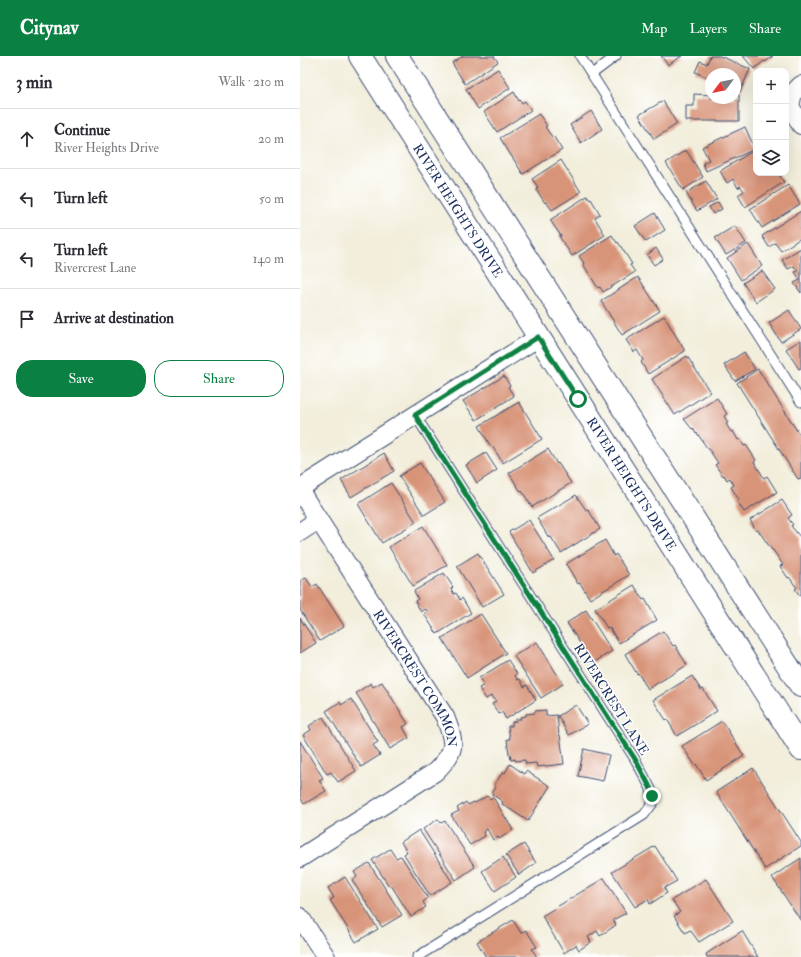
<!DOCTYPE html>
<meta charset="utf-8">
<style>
body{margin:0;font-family:"IM FELL Double Pica",serif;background:#f2f2f3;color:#2b2b33}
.controls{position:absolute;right:12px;top:12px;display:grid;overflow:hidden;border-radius:8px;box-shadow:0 4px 16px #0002}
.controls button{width:36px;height:36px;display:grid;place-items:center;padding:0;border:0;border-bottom:1px solid #e1e1e2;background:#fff;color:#2b2b33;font:20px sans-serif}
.compass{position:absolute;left:405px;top:12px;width:36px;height:36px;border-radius:50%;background:#fff;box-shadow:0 4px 16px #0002;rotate:238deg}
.stop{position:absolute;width:12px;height:12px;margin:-9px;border:3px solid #0b8043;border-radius:50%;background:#fff}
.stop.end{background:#0b8043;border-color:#fff;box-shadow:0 1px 4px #0008}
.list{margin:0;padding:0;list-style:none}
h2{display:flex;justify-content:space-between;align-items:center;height:52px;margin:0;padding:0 16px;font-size:17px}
h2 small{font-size:13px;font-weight:400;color:#7c7c81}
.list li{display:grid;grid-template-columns:26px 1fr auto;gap:12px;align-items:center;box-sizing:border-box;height:60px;padding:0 16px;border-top:1px solid #e1e1e2}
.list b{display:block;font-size:15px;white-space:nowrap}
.list p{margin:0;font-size:13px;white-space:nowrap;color:#7c7c81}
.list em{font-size:13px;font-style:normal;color:#7c7c81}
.actions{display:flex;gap:8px;padding:12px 16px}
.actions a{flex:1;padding:9px 0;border:1px solid #0b8043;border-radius:16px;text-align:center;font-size:14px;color:#0b8043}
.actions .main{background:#0b8043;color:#fff}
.icon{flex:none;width:22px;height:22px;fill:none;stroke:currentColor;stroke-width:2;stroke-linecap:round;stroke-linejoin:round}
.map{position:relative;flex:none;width:501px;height:901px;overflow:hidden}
header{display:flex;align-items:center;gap:24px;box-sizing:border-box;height:56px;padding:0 20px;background:#0b8043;color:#fff}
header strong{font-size:19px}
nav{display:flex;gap:22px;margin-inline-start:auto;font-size:14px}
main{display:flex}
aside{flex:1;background:#fff}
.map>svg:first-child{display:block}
.building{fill:#d89479}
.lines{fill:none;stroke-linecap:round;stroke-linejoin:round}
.lane-casing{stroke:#3b4c71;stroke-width:11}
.street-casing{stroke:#3b4c71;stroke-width:20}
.secondary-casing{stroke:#3b4c71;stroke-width:24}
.lane{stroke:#fff;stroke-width:9}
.street{stroke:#fff;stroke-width:18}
.secondary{stroke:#fff;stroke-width:22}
.route{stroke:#0b8043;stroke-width:5}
.labels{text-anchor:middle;stroke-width:3;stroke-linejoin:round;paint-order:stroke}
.street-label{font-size:13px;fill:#1b2f5e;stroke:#fff}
</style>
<header>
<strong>Citynav</strong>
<nav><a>Map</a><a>Layers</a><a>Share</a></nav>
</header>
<main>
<aside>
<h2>3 min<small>Walk · 210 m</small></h2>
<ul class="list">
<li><svg class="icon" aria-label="ahead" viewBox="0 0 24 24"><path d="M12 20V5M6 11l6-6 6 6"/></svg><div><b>Continue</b><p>River Heights Drive</p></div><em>20 m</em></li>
<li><svg class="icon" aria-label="left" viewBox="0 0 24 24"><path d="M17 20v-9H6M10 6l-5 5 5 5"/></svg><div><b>Turn left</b></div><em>50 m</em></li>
<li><svg class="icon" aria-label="left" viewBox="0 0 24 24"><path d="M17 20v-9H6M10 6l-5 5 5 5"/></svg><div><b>Turn left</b><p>Rivercrest Lane</p></div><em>140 m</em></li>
<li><svg class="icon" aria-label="arrive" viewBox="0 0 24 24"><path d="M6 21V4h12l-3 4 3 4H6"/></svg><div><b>Arrive at destination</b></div></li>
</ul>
<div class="actions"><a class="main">Save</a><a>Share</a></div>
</aside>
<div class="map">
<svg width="501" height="901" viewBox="0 0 501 901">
<rect width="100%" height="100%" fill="#fff"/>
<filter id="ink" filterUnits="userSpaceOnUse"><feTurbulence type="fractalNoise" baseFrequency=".025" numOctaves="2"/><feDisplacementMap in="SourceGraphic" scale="8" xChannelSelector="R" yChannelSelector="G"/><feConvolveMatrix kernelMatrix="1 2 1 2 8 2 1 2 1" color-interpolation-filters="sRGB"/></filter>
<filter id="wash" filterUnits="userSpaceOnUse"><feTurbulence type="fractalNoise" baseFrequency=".012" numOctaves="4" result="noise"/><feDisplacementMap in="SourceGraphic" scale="16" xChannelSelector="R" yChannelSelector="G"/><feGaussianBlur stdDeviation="0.9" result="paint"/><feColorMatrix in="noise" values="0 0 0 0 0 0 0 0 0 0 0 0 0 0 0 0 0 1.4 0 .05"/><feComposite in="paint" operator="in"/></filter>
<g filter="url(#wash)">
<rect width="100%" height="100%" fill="#f2eedb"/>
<g id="blocks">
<!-- building -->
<g class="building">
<polygon points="163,0 194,0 198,6 165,28 152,7"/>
<polygon points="361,0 382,0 368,9"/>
<polygon points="410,0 420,0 450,13 440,36 435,33 435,18 411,18 411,23 395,16 400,5 407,8"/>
<polygon points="443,0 473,0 465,6 464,5 454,13"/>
<polygon points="198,13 210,32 178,53 166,33"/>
<polygon points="214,36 219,45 220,44 222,47 225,45 231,54 197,76 184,56"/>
<polygon points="394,38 411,39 411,42 435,42 435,39 439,39 439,65 386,65 386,50 394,50"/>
<polygon points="363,45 377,68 354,83 339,59"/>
<polygon points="291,55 302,73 281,87 270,69"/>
<polygon points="239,58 247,70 245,71 253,82 254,81 262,94 223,118 200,82"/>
<polygon points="445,71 455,93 406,115 403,107 409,104 402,91"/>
<polygon points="456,93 456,117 478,117 484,126 445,151 438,139 444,135 440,130 438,132 433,123 427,127 420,115"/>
<polygon points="386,94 403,121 383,134 366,107"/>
<polygon points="261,104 281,136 252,154 246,146 245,147 236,133 238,131 232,123"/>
<polygon points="406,125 417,143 397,155 386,137"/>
<polygon points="488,129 500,148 462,172 450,153"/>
<polygon points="287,140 290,144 291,143 300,158 295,162 305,179 272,200 259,180 261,180 250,164"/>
<polygon points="418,146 422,153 413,158 409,151"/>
<polygon points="501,155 501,182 481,195 475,187 469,191 462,180"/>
<polygon points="355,157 365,174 346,186 335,170"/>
<polygon points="435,170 446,187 426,199 415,182"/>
<polygon points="312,179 317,187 318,186 332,208 330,209 335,216 303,236 300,231 298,232 283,208 284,207 279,200"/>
<polygon points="448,188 462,210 441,224 427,202"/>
<polygon points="356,192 363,203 354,209 347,199"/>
<polygon points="501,192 501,237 494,227 500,224 495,216 498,215 494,210 488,213 482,204"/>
<polygon points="462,215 475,233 456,246 443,227"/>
<polygon points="338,221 360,255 322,279 301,245"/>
<polygon points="489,254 501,273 481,286 469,267"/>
<polygon points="364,260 385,295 348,318 341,306 343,304 337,294 334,296 326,284"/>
<polygon points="501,284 501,312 499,313 486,293"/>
<polygon points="444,296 455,313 435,325 424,309"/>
<polygon points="387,300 410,336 375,359 352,323"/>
<polygon points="458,313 501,381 501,422 498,423 437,327"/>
<polygon points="204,320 210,330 208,331 214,340 176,364 163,345"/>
<polygon points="417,342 427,358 424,360 428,367 426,368 431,376 433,375 438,384 440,383 444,390 446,389 456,404 454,406 464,422 467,420 477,436 444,456 437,445 439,444 431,431 434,429 430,422 427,424 424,419 423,420 415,409 418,407 408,392 407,392 397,377 396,378 393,372 392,373 384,363"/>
<polygon points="219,346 242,383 203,407 192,390 191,391 179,370"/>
<polygon points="248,393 257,408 258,407 271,427 232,451 222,435 221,436 209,417"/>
<polygon points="84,397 94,415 51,441 41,424"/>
<polygon points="186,397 197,414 177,427 166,409"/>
<polygon points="120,407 145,446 124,459 99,420"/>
<polygon points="91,427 116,466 82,487 58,448"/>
<polygon points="276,439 286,454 288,453 300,473 261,497 251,481 249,482 237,462"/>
<polygon points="482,444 492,459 488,462 493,469 491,470 501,482 501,541 495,533 497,532 489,521 488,522 480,510 483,509 473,494 472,494 458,474 456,475 450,464"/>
<polygon points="229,464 254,504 233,517 209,476"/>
<polygon points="123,470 147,509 113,530 89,491"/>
<polygon points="305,484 314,500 316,498 329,519 290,543 280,527 278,528 266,508"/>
<polygon points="178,497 204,538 182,551 157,510"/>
<polygon points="144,517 153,531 151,533 154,538 156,537 160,544 162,542 171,557 137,578 124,558 128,555 126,553 121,556 115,545 118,543 114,535"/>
<polygon points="6,522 12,531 17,528 44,570 20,585 0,554 0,525"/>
<polygon points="334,529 343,544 345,543 357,564 319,587 309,571 307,572 295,553"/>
<polygon points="286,554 312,595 293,607 267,567"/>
<polygon points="181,558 206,597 167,622 142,582"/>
<polygon points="0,562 16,587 0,597"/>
<polygon points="363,575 373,590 375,589 387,609 348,633 338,617 337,618 325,598"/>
<polygon points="237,586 263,628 241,642 214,600"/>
<polygon points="208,604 217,618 215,620 218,624 220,623 224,631 227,629 236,644 206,663 202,656 199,658 192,648 196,645 195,643 194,644 191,640 186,643 179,632 184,629 179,622"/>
<polygon points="392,620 401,634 403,633 417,655 377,680 367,663 366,664 353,644"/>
<polygon points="82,626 108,668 103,671 109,682 90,693 56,637 71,627 73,631"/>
<polygon points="51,643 78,686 73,689 80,699 61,711 26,655 40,646 41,649"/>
<polygon points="276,649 288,668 269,679 258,660"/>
<polygon points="246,654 246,660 257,659 259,679 260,679 264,708 237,711 236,707 226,708 225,704 215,705 215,703 211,704 210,698 209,698 207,683 210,683 208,670 212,670 212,666 216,665 216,663 221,663 220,661 226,660 226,658 235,657 235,655"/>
<polygon points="23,661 56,715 38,726 31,716 27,718 3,679 11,674 9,670"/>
<polygon points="422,665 444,700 406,724 396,708 395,709 382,690"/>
<polygon points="0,685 23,722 19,724 26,735 4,748 0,741"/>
<polygon points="284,693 309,699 303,725 278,720"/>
<polygon points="210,708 224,718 226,715 250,730 228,765 202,748 203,746 192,738 196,731 194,729 203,716 205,717"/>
<polygon points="453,712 501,786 501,790 465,813 416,736"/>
<polygon points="187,740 190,743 193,741 213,774 199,783 198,781 193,784 187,773 183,776 185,780 170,789 151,759 159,755 157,752 166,746 168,749 174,746 175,747"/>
<polygon points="138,763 141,767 145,765 175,811 156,824 123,773"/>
<polygon points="119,774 152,826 130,840 104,798 107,796 101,786"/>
<polygon points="224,788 236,807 219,819 206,799"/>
<polygon points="355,790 377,825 364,832 367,837 350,848 348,843 335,851 312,816"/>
<polygon points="90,793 96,802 101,800 128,842 123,846 126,851 111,861 91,829 89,830 72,804"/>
<polygon points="203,801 216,821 195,835 182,815"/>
<polygon points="501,802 501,865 472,821"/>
<polygon points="69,807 102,859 82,871 52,824 57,821 54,816"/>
<polygon points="45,821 78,873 56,886 30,844 34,842 28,832"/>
<polygon points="304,822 326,857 313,864 316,869 300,880 297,875 288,881 291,886 279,894 276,889 264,897 242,860"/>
<polygon points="406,823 433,865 399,886 390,874 385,877 374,860 380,856 372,844"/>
<polygon points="213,864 221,877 226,874 237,891 232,893 237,901 186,901 177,886"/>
<polygon points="442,875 458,901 407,901 406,898"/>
</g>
</g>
</g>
<g filter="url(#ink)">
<use href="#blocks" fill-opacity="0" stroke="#3b4c71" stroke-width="1"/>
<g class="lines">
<defs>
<g id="lane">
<polyline points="280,0 501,346"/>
<polyline points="292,18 316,0"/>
<polyline points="115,359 335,703 351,733 353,747 344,759 117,901"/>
</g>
<g id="street">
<polyline points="501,29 493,37 490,50 501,69"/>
<polyline points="0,432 239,281"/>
<path id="s1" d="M 0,435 L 145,661 C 156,689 156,695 135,716 L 0,802"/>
<polyline points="0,476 18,464"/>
<polyline points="0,861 26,901"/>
</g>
<g id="secondary">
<path id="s2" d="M 60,0 L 501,693"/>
<polyline points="97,0 501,630"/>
</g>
</defs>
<!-- lane casing -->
<use href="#lane" class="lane-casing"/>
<!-- street casing -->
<use href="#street" class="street-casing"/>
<!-- secondary casing -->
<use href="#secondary" class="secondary-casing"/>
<!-- lane -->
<use href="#lane" class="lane"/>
<!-- street -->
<use href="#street" class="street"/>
<!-- secondary -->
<use href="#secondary" class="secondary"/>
</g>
</g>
<g class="lines" filter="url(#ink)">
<!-- route -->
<polyline class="route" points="278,343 238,281 115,359 335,703 351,733 352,740"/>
</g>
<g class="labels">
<!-- street labels -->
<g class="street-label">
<text dy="5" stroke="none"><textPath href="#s2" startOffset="183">RIVER HEIGHTS DRIVE</textPath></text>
<text dy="5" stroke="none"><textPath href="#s2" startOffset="507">RIVER HEIGHTS DRIVE</textPath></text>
<text dy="5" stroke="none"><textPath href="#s1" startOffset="221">RIVERCREST COMMON</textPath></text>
<text transform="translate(312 643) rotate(58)" y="5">RIVERCREST LANE</text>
</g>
</g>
</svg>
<div class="controls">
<button>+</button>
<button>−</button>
<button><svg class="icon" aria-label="layers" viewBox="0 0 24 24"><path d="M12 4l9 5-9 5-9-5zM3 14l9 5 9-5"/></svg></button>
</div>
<svg class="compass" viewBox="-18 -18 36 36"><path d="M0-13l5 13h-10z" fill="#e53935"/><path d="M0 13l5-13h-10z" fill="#7c7c81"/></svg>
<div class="stop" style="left:278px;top:343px"></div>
<div class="stop end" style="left:352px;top:740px"></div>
</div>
</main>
